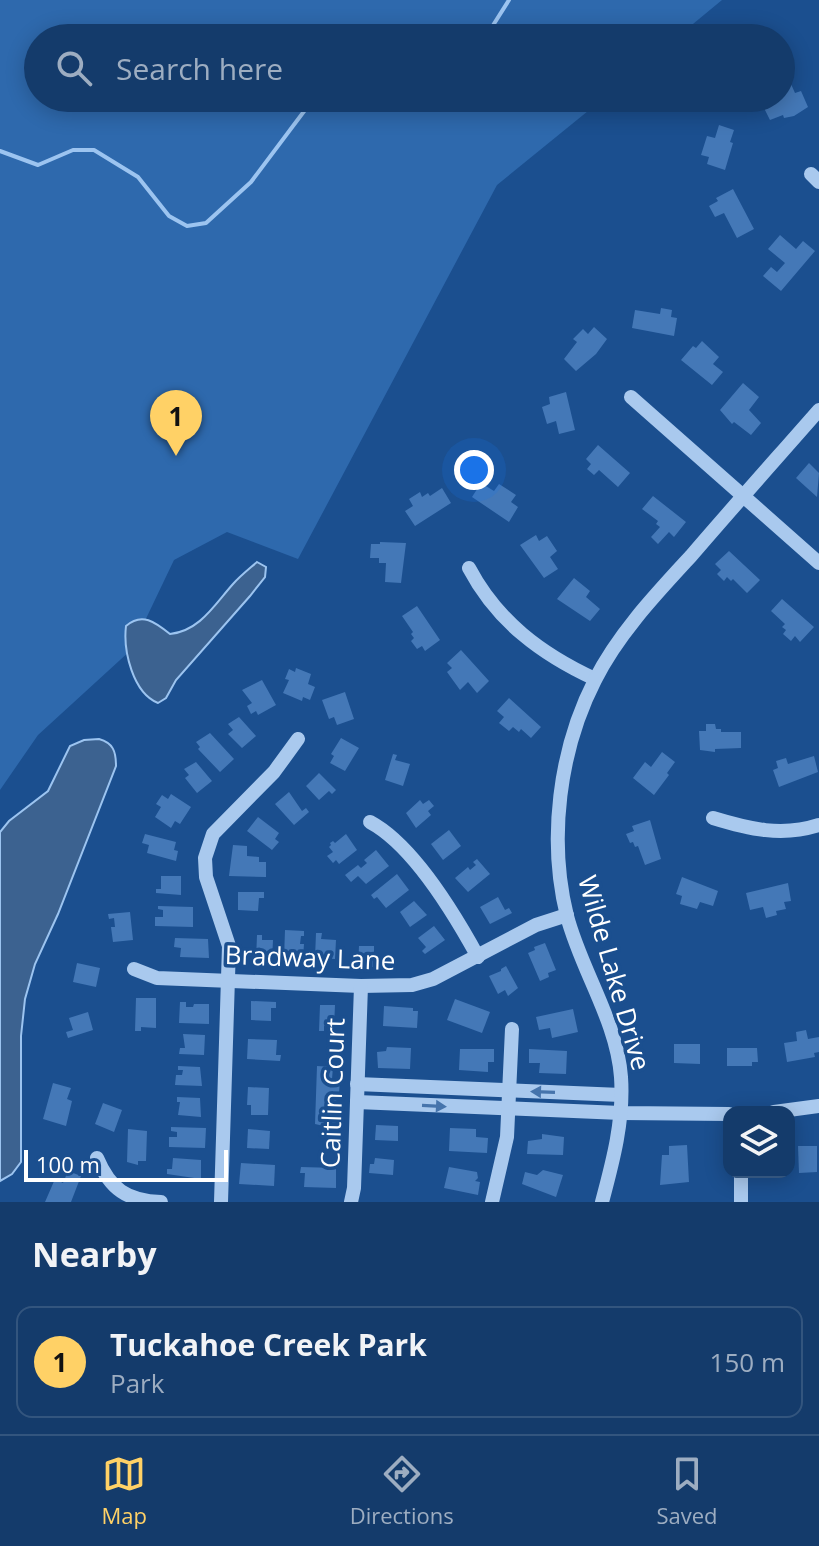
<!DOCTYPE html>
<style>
body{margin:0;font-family:"Open Sans",sans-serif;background:#1d4271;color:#f1f3f6}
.controls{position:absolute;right:24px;bottom:24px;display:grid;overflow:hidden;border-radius:16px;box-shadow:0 4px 20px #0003}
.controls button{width:72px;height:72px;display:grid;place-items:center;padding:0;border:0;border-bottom:2px solid #33557e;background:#143b6b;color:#f1f3f6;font:40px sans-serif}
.scale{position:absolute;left:24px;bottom:20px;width:204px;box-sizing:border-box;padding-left:8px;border:4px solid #fff;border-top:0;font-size:22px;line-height:28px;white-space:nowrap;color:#fff;-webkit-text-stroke:6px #1b4f8f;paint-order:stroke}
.you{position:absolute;left:474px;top:470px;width:28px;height:28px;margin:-20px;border:6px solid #fff;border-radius:50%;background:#1a73e8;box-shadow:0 0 0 12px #1a73e833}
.badge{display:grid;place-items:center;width:52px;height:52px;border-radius:50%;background:#ffd166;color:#111;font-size:26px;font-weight:700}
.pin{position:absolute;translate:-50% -66px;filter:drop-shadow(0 2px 4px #0008)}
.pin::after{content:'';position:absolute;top:42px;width:28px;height:24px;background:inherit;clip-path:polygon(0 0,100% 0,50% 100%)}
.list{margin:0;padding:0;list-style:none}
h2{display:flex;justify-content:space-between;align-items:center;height:104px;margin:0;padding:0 32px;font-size:34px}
h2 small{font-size:26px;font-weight:400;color:#9dadc1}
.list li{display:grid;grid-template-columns:52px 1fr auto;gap:24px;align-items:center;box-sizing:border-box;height:112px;margin:0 16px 16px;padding:0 16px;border:2px solid #33557e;border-radius:16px}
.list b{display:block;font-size:30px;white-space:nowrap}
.list p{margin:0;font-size:26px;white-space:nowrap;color:#9dadc1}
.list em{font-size:26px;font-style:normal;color:#9dadc1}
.icon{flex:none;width:44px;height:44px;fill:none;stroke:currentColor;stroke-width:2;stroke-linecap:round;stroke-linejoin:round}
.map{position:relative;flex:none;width:819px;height:1202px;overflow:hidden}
.search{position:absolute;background:#143b6b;box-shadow:0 4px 20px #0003;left:24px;right:24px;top:24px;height:88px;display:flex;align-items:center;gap:20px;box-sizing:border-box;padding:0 28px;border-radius:44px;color:#9dadc1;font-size:30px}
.sheet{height:232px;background:#143b6b}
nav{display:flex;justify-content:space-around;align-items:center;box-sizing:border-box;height:112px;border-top:2px solid #33557e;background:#143b6b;font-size:22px;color:#9dadc1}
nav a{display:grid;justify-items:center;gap:4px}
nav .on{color:#ffd166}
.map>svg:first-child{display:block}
.green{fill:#2e69ad}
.water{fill:#3c6290;stroke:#9cc4f0;stroke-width:2}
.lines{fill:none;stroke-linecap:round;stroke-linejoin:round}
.stream{stroke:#9cc4f0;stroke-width:4}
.building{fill:#4478b7}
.minor{stroke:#a9c9ee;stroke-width:14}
.oneway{fill:#4674ac}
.labels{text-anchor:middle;stroke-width:7;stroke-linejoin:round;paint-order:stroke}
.street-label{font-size:26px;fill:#fff;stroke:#1b4f8f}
</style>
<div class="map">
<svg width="819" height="1202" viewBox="0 0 819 1202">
<rect width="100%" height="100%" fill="#1b4f8f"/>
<!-- green -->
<polygon class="green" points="0,0 722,0 676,38 38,38 38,98 604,98 497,185 298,559 227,532 174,560 131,650 38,735 0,790"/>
<!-- water -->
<g class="water">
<path d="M 257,562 L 266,567 L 265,577 L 250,596 L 176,680 L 166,698 L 158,703 C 133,693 123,651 126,626 C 142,612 155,622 170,634 C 200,631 215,604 233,584 C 240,576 249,569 257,562 Z"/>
<path d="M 99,739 C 113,743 116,751 116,766 L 58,914 L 35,964 L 25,999 L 21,1036 L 21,1162 L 12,1174 L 0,1181 L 0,832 L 9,821 L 48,791 L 70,746 L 84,740 Z"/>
</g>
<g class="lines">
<!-- stream -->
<g class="stream">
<polyline points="485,38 509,0"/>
<polyline points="0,151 38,165 73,150 94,150 138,177 169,216 187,226 206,223 251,182 314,98"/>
</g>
</g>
<!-- building -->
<g class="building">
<polygon points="791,84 795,93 801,91 808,107 794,116 784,118 783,115 770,120 763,106 776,98 781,98 781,88"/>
<polygon points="719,125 734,130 730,142 733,143 725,170 707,164 709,157 701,155 707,136 715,138"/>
<polygon points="733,189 754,229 737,238 724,213 715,217 709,206 718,201 716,198"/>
<polygon points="780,235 796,249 803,241 815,251 781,291 763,276 771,267 777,272 785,263 768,249"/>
<polygon points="661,308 672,310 671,317 677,318 674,336 632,328 635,310 660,314"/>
<polygon points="594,327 607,339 596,354 576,371 564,359 577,342 573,339 583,329 588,334"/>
<polygon points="702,341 719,357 713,364 723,372 712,385 681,360 693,346 696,348"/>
<polygon points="743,383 759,397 749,410 761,423 751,435 734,422 732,424 720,410"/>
<polygon points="566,392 575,430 559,434 556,421 547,424 542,407 550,404 549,397"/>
<polygon points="598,445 630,473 618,487 599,470 594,475 587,469 591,464 586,459"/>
<polygon points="809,463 819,473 817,497 796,478"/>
<polygon points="481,483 494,491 499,484 516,495 511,502 518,507 509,522 472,497"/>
<polygon points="442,488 451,503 415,526 405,511 413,506 409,499 420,492 422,497 428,493 430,496"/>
<polygon points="653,496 686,522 674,537 669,532 658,544 651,537 660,527 656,524 658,521 642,509"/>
<polygon points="536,535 539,541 547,536 557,551 550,557 558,569 544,578 520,545"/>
<polygon points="380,542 406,543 401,583 385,582 386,563 379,563 379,558 370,558 371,544 380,544"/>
<polygon points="729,551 760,580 747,593 733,579 731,581 727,577 724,581 717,574 721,570 715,564"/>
<polygon points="574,578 590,591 586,597 600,609 590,621 557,599"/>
<polygon points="782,599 814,627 800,642 795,636 791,641 783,634 786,630 782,627 785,624 771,611"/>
<polygon points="417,606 440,640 425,651 422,646 417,649 411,641 414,638 411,634 413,632 402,616"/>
<polygon points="461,650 489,681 477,693 468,682 460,690 447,672 452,668 447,663"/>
<polygon points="296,668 311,674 308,684 315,687 310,700 303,697 302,701 283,693 289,680 285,679 289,669 295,672"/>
<polygon points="262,680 276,705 258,715 256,711 251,714 247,706 252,703 242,690"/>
<polygon points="345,692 354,719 337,725 334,717 329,719 322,700"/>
<polygon points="509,698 541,727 531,738 521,729 519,732 513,727 509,731 499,723 504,717 497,711"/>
<polygon points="239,717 256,736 242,748 228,734 233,730 228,724"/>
<polygon points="706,724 715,724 716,729 721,729 721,732 741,732 741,748 715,749 715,752 700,750 699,731 706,731"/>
<polygon points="210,733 234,759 220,772 198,749 200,747 196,742"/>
<polygon points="341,738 359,748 345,771 330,763 334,756 331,754"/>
<polygon points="662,752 675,762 667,773 669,775 654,795 633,778 645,762 651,767"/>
<polygon points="393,754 397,755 395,760 410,764 403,786 385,780"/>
<polygon points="814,756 818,772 779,787 773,770 778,768 776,761 786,758 788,764"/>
<polygon points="196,762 212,781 197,793 185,778 189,775 184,769"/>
<polygon points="319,773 336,790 332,794 329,791 319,800 306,786"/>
<polygon points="289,792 302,811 306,808 309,812 294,825 275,804"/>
<polygon points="171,794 191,807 180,824 175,821 171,828 155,817 161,807 156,804 162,795 168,799"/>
<polygon points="420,800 423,804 429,800 434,806 428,811 431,815 416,828 406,813"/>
<polygon points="258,817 279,833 275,839 279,842 272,850 247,831"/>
<polygon points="650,820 661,859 645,865 638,846 635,847 633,842 630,843 626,834 634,831 632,826"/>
<polygon points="449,830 461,846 443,860 431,844"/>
<polygon points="145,834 176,842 174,850 178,851 176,861 147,853 149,845 142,843"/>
<polygon points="346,834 357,850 339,864 336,860 333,863 327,856 333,852 329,847 331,845 330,843 333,841 335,843"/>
<polygon points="233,845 247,846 247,856 259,857 259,862 266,862 266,877 229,876"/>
<polygon points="376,850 389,866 366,884 358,876 351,882 345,875 358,865 361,868 367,863 364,860"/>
<polygon points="477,859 490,874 468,892 455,878 468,867 470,870 476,865 473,862"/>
<polygon points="397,874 409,890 386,908 377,897 374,899 371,895"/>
<polygon points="161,876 181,876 181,895 156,893 156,889 161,889"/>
<polygon points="682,877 718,891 713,906 700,902 697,909 680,904 682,896 676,894"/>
<polygon points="788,883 791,901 784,902 786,909 776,911 777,915 766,918 763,907 750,910 746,893"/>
<polygon points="238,892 264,892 264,898 259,898 258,911 238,910"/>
<polygon points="498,897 505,910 509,908 512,913 490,924 480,907"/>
<polygon points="414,901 427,915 410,927 400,912"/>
<polygon points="158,906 193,907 193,927 155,926 155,917 163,917 163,910 158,909"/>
<polygon points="130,912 133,940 113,942 111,927 115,927 114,918 109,919 108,914"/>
<polygon points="434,926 445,940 425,954 422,951 426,947 418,938"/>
<polygon points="285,930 304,931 304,936 301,936 300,944 304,944 303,958 284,958"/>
<polygon points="316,933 322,933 321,939 336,940 335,959 315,958"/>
<polygon points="257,935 262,935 262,940 273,940 272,961 256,961"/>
<polygon points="175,938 208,939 209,958 180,957 181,948 174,947"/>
<polygon points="545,943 556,970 548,973 549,977 540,981 528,953 535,950 534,947"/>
<polygon points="359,946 374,946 374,967 358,967"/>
<polygon points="77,963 100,968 96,987 73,982"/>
<polygon points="506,966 518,988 508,996 505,990 498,994 489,976 501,971 501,969"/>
<polygon points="136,998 156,998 156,1028 141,1027 141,1031 135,1031"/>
<polygon points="455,999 490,1012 482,1033 447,1020"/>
<polygon points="251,1001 276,1002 276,1008 271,1008 271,1021 251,1020"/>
<polygon points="180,1002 186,1002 186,1007 193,1007 194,1004 209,1004 209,1024 179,1023"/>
<polygon points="320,1005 335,1005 334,1027 324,1026 324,1031 319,1031"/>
<polygon points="384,1006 413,1008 413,1011 418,1011 417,1028 383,1026"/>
<polygon points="573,1009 578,1032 552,1038 550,1028 539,1030 536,1017"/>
<polygon points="88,1012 93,1030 68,1038 66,1032 73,1030 69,1018"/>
<polygon points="806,1030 808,1039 819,1037 819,1052 814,1053 815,1057 787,1062 784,1043 797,1041 796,1032"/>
<polygon points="183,1034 205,1035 204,1055 179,1054 180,1048 185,1048"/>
<polygon points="248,1039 277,1040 276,1055 281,1055 280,1061 247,1059"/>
<polygon points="674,1044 700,1044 700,1064 674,1063"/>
<polygon points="387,1047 411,1048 410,1069 378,1068 377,1052 386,1051"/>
<polygon points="727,1048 757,1048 758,1062 752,1062 752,1066 727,1066"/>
<polygon points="460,1049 494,1049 494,1062 488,1062 488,1072 459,1070"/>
<polygon points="529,1049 567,1051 566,1074 539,1073 540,1063 529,1063"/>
<polygon points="178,1066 200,1067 202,1086 175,1085 176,1075 182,1075 183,1070 178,1070"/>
<polygon points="317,1066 333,1067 332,1079 340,1079 339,1094 336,1094 337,1125 328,1125 328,1127 315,1124"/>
<polygon points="53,1083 71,1088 67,1099 72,1101 66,1126 43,1119"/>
<polygon points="248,1087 269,1088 268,1115 251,1115 251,1105 247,1105"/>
<polygon points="177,1097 200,1098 201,1117 178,1115 180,1102 177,1102"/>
<polygon points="103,1103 122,1110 114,1132 95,1124"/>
<polygon points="376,1125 398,1126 398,1141 375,1140"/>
<polygon points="171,1127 206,1128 205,1148 169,1147 169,1137 177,1137 177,1132 171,1131"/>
<polygon points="450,1128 476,1129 476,1137 488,1138 487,1153 449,1151"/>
<polygon points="128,1129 147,1131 146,1161 138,1161 138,1165 127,1162"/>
<polygon points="248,1129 270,1131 269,1149 247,1148"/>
<polygon points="542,1134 564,1137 563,1155 527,1154 528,1141 542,1139"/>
<polygon points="687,1145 689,1182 660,1185 662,1155 669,1155 669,1146"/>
<polygon points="798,1146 817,1146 817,1172 799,1173"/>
<polygon points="173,1158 201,1160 201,1179 167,1174 167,1169 172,1169"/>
<polygon points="375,1158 394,1160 393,1175 369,1173 370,1164 374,1164"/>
<polygon points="241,1163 275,1165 274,1186 239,1184"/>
<polygon points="301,1167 336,1168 336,1188 304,1187 305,1173 300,1173"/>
<polygon points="449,1167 477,1172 478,1178 475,1181 480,1182 478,1195 444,1188"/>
<polygon points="543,1170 563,1175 556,1197 522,1184 525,1172 537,1175"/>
<polygon points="68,1171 81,1176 71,1202 45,1202 55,1179 63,1183"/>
</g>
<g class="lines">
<!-- minor -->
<g class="minor">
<polyline points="811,174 819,182"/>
<polyline points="631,397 819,563"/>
<path d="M 469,568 C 497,621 541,654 595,679"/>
<path d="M 713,818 C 749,829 782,837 819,825"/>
<path d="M 370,822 C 413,845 455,915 478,957"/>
<polyline points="134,969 157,978 361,986 412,985 433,979 536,925 567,915"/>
<polyline points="357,1084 621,1095"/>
<polyline points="357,1102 621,1113 729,1114"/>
<polyline points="774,1112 819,1106"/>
<path d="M 97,1158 C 110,1189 127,1201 161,1202"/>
<polyline points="741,1172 741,1202"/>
<polyline points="221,1202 229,946 206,877 205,858 213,834 274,772 298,739"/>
<polyline points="351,1202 354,1188 361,986"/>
<polyline points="492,1202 507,1137 512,1029"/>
<path d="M 602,1202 C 613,1161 624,1120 621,1077 C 617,1021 581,970 567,916 C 548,840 559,750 595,680 C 618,634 656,594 691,556 C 733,507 776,459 819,410"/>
</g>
</g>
<!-- one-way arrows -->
<defs><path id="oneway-solid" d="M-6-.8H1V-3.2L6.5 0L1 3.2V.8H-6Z" transform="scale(2)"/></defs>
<g class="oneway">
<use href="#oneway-solid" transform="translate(543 1092) rotate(-178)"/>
<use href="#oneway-solid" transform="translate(434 1106) rotate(3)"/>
</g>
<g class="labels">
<!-- street labels -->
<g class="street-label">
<text transform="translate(310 958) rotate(2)" y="9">Bradway Lane</text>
<text transform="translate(614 973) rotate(74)" y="9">Wilde Lake Drive</text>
<text transform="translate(333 1093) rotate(-88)" y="9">Caitlin Court</text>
</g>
</g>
</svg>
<div class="controls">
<button><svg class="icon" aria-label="layers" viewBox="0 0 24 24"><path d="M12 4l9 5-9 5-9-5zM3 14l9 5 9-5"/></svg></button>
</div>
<div class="scale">100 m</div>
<div class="you"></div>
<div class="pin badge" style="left:176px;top:456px">1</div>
<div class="search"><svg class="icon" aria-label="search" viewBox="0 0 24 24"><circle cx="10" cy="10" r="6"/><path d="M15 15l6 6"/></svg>Search here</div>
</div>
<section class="sheet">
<h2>Nearby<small></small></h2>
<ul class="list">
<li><span class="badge">1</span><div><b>Tuckahoe Creek Park</b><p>Park</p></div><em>150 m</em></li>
</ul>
</section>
<nav>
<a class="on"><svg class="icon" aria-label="map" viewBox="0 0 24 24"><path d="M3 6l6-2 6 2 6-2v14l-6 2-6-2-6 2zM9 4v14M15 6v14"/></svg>Map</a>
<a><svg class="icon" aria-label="directions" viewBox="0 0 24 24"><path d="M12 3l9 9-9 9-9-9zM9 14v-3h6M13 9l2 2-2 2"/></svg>Directions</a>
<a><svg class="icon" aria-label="saved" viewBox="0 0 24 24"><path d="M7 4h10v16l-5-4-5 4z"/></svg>Saved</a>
</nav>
